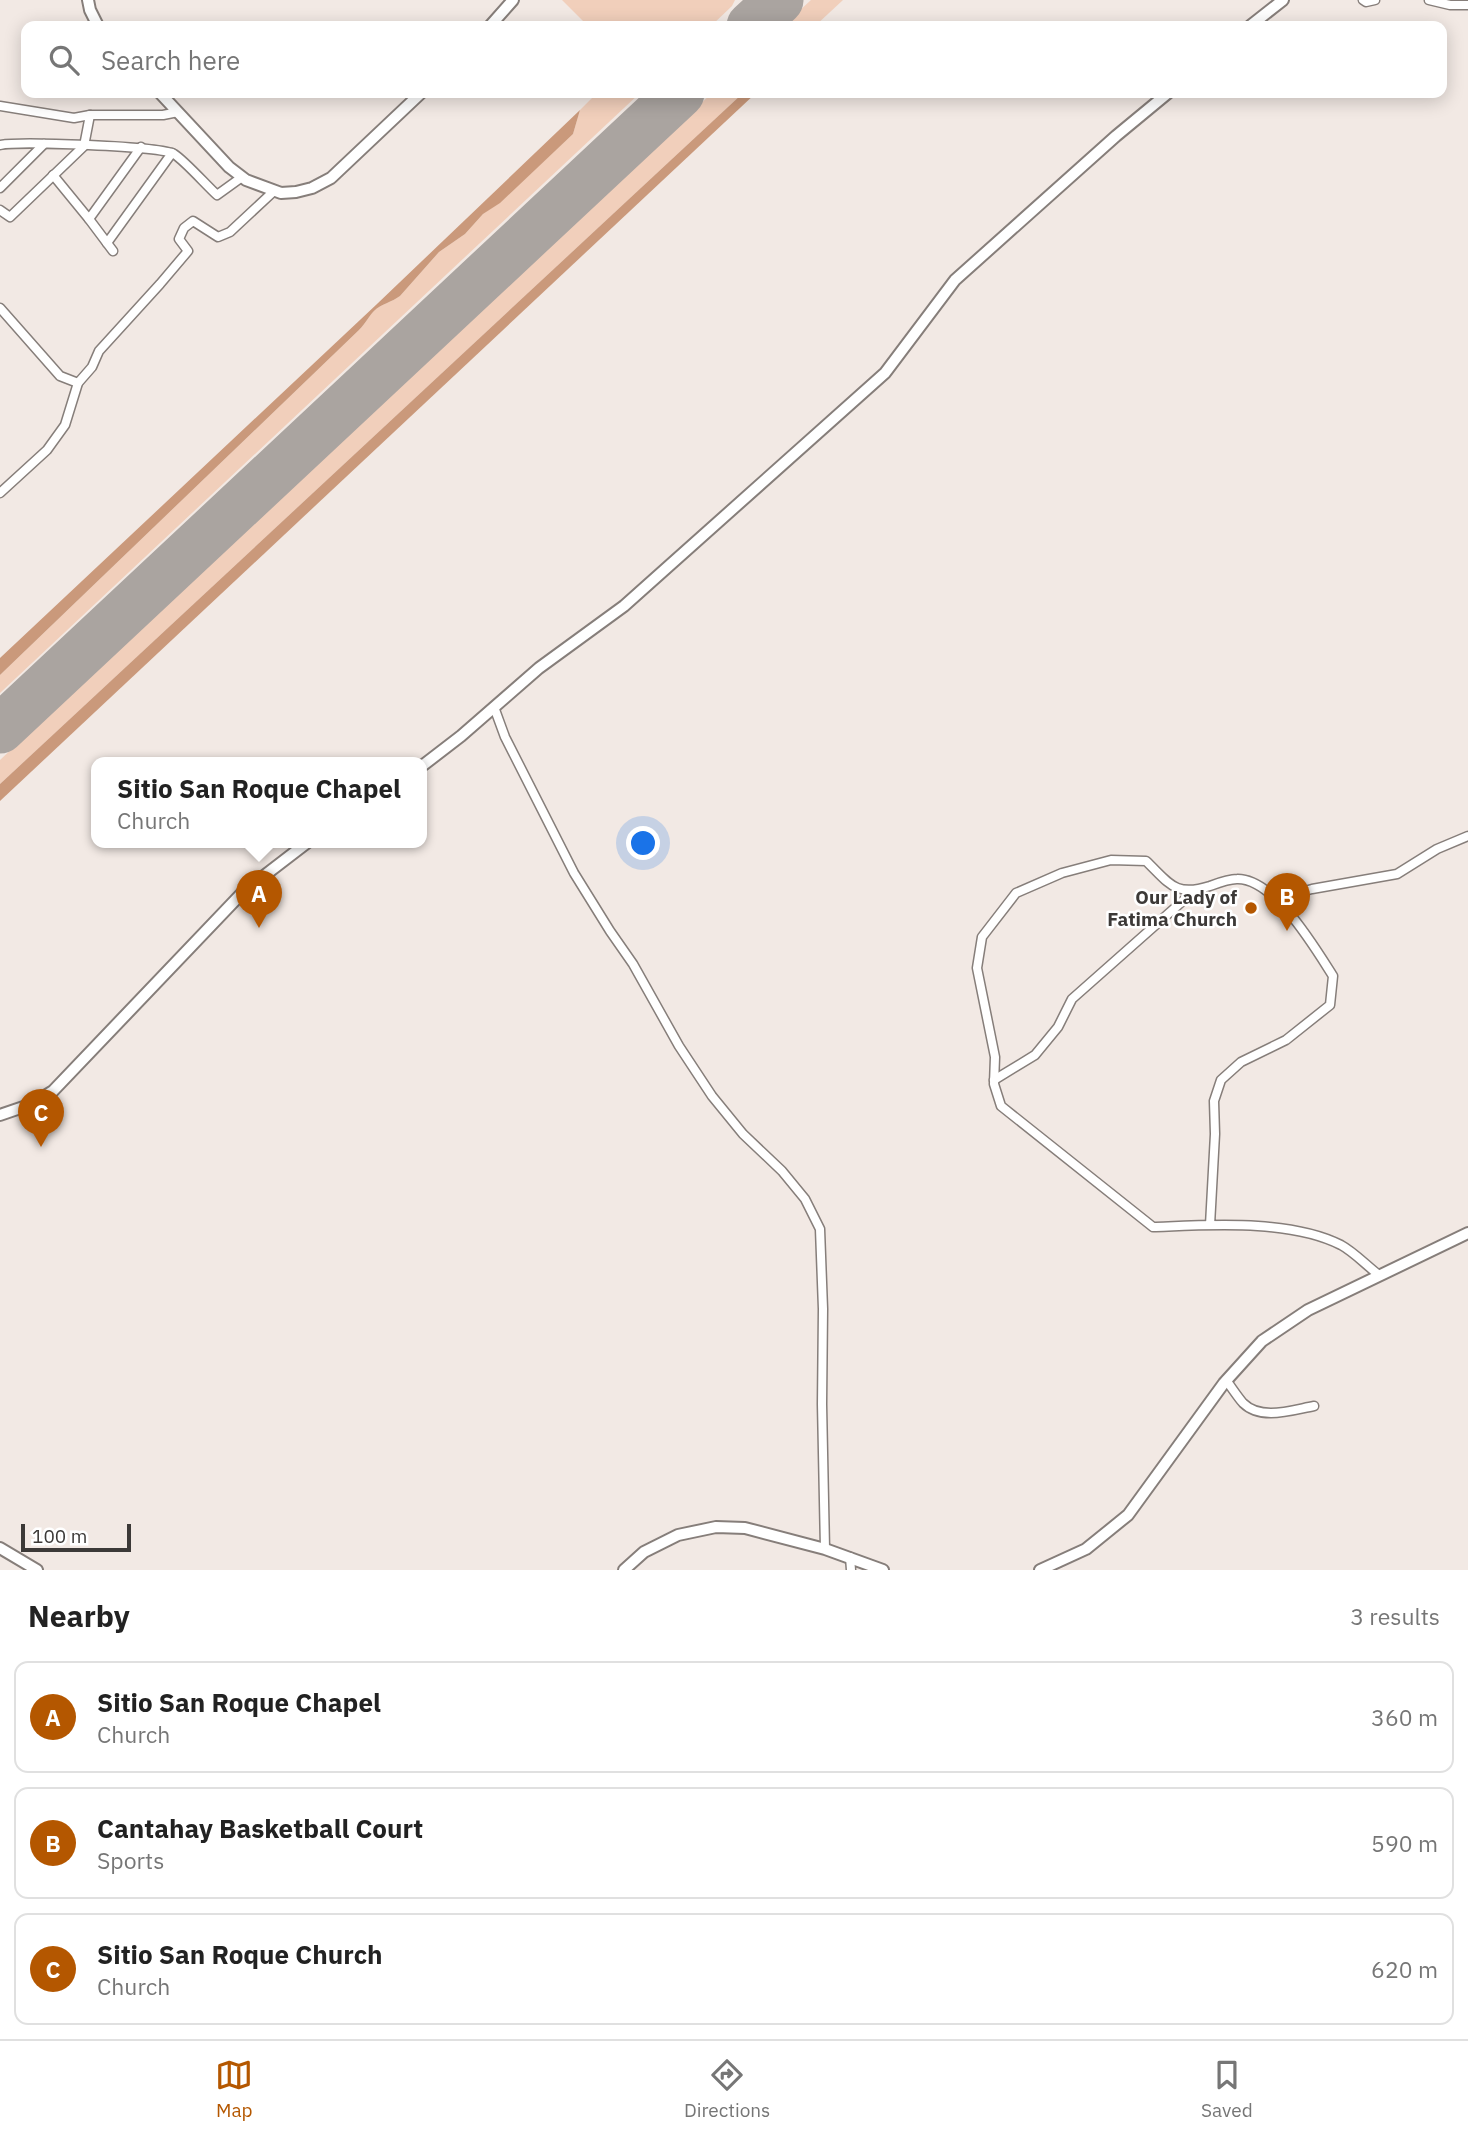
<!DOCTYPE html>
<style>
body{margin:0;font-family:"IBM Plex Sans",sans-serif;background:#f2f2f2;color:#222}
.scale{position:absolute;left:21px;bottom:18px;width:110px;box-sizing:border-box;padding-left:7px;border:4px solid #3c3937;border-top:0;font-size:19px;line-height:24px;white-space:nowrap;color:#3c3937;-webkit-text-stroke:5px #fff;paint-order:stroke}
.you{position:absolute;left:644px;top:844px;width:24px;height:24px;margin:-18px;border:5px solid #fff;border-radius:50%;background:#1a73e8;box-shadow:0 0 0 10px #1a73e833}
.badge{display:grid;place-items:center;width:46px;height:46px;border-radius:50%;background:#b45700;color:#fff;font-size:23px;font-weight:700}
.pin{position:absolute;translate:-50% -58px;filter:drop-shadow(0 2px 4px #0008)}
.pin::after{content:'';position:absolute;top:37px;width:24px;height:21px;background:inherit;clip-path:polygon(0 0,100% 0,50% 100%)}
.popup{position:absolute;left:91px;top:757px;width:336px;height:91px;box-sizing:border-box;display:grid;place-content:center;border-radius:14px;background:#fff;filter:drop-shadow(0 2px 5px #0005);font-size:23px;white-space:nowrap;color:#767676}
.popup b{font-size:26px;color:#222}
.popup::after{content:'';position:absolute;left:50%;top:100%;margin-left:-14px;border:14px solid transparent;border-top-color:#fff}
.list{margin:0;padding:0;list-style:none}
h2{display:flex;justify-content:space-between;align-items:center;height:91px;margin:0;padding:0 28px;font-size:30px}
h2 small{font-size:23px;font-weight:400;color:#767676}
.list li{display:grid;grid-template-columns:46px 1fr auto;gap:21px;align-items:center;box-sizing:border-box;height:112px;margin:0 14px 14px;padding:0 14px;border:2px solid #e0e0e0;border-radius:14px}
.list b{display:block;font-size:26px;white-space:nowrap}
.list p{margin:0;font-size:23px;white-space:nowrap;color:#767676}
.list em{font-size:23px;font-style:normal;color:#767676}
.icon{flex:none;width:38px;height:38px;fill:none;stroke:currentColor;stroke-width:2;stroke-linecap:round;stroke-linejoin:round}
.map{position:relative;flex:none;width:1468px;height:1570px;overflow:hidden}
.search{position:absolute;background:#fff;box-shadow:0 4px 18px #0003;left:21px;right:21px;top:21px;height:77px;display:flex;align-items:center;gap:18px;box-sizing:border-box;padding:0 24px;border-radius:14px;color:#767676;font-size:26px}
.sheet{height:469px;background:#fff}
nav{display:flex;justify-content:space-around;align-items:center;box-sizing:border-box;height:98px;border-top:2px solid #e0e0e0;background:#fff;font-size:19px;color:#767676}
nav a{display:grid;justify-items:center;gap:4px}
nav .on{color:#b45700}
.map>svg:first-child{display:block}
.green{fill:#f1cfbb}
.forest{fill:#ca997b}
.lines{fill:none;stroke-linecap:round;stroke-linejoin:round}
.taxiway{stroke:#aaa4a0;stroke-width:19}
.runway{stroke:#aaa4a0;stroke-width:49}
.minor-casing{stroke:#867e7a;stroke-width:11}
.tertiary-casing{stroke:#867e7a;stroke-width:14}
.minor{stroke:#fff;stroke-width:8}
.tertiary{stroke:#fff;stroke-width:10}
.poi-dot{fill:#b45700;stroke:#fff;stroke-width:2.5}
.labels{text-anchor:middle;stroke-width:5;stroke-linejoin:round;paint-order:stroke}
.poi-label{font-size:19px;font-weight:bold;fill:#3c3937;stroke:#fff;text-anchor:end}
</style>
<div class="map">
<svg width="1468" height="1570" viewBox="0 0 1468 1570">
<rect width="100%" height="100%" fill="#f2e9e4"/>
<!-- green -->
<g class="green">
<polygon points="562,0 735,0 732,6 711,26 588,26"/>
<polygon points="811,0 843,0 815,26 783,26"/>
<path d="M 597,93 L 640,93 L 0,693 L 0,675 L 359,330 C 365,324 369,316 374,311 C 381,304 392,302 400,296 L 439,252 L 465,234 L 483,214 L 500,202 L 573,134 L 580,110 Z"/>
<polygon points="712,93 743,93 0,784 0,760"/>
</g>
<!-- forest -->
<g class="forest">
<polygon points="743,93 756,93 0,801 0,784"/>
<path d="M 580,110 L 573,134 L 500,203 L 483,214 L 465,234 L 439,252 L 400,296 C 392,302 381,304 374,311 C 369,316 365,324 359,330 L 0,675 L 0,658 L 377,304 Z"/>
</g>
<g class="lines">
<!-- taxiway -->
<polyline class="taxiway" points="752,25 759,0"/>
<!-- runway -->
<g class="runway">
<polyline points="751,26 779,0"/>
<polyline points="0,729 680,93"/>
</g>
<defs>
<g id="minor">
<polyline points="1363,0 1366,2 1375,0"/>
<polyline points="1429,0 1450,5 1468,5"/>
<polyline points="0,106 74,118 90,115 163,115 178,112"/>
<path d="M 0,145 C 18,141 160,146 174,154 C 185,161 206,185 217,195 L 242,177"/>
<polyline points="53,175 89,219 141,147"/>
<polyline points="0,188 44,144"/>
<polyline points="0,210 10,217 84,146 90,115"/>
<polyline points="89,219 113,251"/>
<polyline points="107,243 172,153"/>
<polyline points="0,308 60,376 78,383"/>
<polyline points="0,493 47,450 65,425 78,383 92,367 99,351 160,284 188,251 179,239 184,228 193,221 218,237 230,232 274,191"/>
<polyline points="494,707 505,737 574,873 610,931 633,964 679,1046 712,1096 743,1134 782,1171 805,1199 820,1229 823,1309 822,1404 825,1549"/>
<polyline points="1281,905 1293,894 1312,889 1397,874 1437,849 1468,836"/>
<polyline points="994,1080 1035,1055 1058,1027 1072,999 1194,891"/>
<path d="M 1210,1225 L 1215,1134 L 1214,1101 L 1221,1080 L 1241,1062 L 1286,1040 L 1330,1005 L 1333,976 C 1315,948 1274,878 1237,879 C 1228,879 1218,883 1210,886 C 1175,897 1170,884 1146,861 L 1111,860 L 1062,873 L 1016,893 L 982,937 L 977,968 L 995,1057 L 994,1084 L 1001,1106 L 1153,1227 C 1209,1225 1290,1219 1341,1245 C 1354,1252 1367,1266 1379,1275"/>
<path d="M 1226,1380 C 1232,1388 1237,1396 1243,1403 C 1261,1421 1292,1410 1314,1406"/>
<polyline points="850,1557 851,1570"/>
</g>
<g id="tertiary">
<polyline points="88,0 90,10 98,26"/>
<polyline points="490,26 513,0"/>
<polyline points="1250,26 1283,0"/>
<polyline points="160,93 229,167 246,180 281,193 296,192 312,188 331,178 421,93"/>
<polyline points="422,766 461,736 539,668 624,606 885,373 955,280 1116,136 1168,93"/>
<polyline points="0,1115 32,1104 53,1091 243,892 308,842"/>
<polyline points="0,1548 37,1570"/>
<polyline points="624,1570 644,1552 678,1535 716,1527 745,1528 825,1549 883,1570"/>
<polyline points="1040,1570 1086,1549 1128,1515 1224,1383 1262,1341 1308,1310 1468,1233"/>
</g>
</defs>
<!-- minor casing -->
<use href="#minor" class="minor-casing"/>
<!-- tertiary casing -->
<use href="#tertiary" class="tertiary-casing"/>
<!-- minor -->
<use href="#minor" class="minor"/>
<!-- tertiary -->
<use href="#tertiary" class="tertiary"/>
</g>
<!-- markers -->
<circle class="poi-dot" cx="1251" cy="908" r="7"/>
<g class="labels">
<!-- poi labels -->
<g class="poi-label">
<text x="1237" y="904">Our Lady of<tspan x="1237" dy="22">Fatima Church</tspan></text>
</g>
</g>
</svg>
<div class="scale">100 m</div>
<div class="you"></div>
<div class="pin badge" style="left:259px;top:928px">A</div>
<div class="popup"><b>Sitio San Roque Chapel</b>Church</div>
<div class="pin badge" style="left:1287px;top:931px">B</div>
<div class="pin badge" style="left:41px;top:1147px">C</div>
<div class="search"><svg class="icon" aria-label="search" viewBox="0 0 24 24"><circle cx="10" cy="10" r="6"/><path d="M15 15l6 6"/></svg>Search here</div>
</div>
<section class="sheet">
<h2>Nearby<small>3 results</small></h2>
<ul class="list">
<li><span class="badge">A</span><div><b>Sitio San Roque Chapel</b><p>Church</p></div><em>360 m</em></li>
<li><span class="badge">B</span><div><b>Cantahay Basketball Court</b><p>Sports</p></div><em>590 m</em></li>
<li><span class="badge">C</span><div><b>Sitio San Roque Church</b><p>Church</p></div><em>620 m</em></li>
</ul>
</section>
<nav>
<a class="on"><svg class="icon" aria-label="map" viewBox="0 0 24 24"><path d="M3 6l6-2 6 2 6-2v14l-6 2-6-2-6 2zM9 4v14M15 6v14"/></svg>Map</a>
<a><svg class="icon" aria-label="directions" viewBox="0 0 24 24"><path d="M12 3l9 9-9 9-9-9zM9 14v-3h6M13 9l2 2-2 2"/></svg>Directions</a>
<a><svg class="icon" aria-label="saved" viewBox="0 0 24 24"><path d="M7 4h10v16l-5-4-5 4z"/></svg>Saved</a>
</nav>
